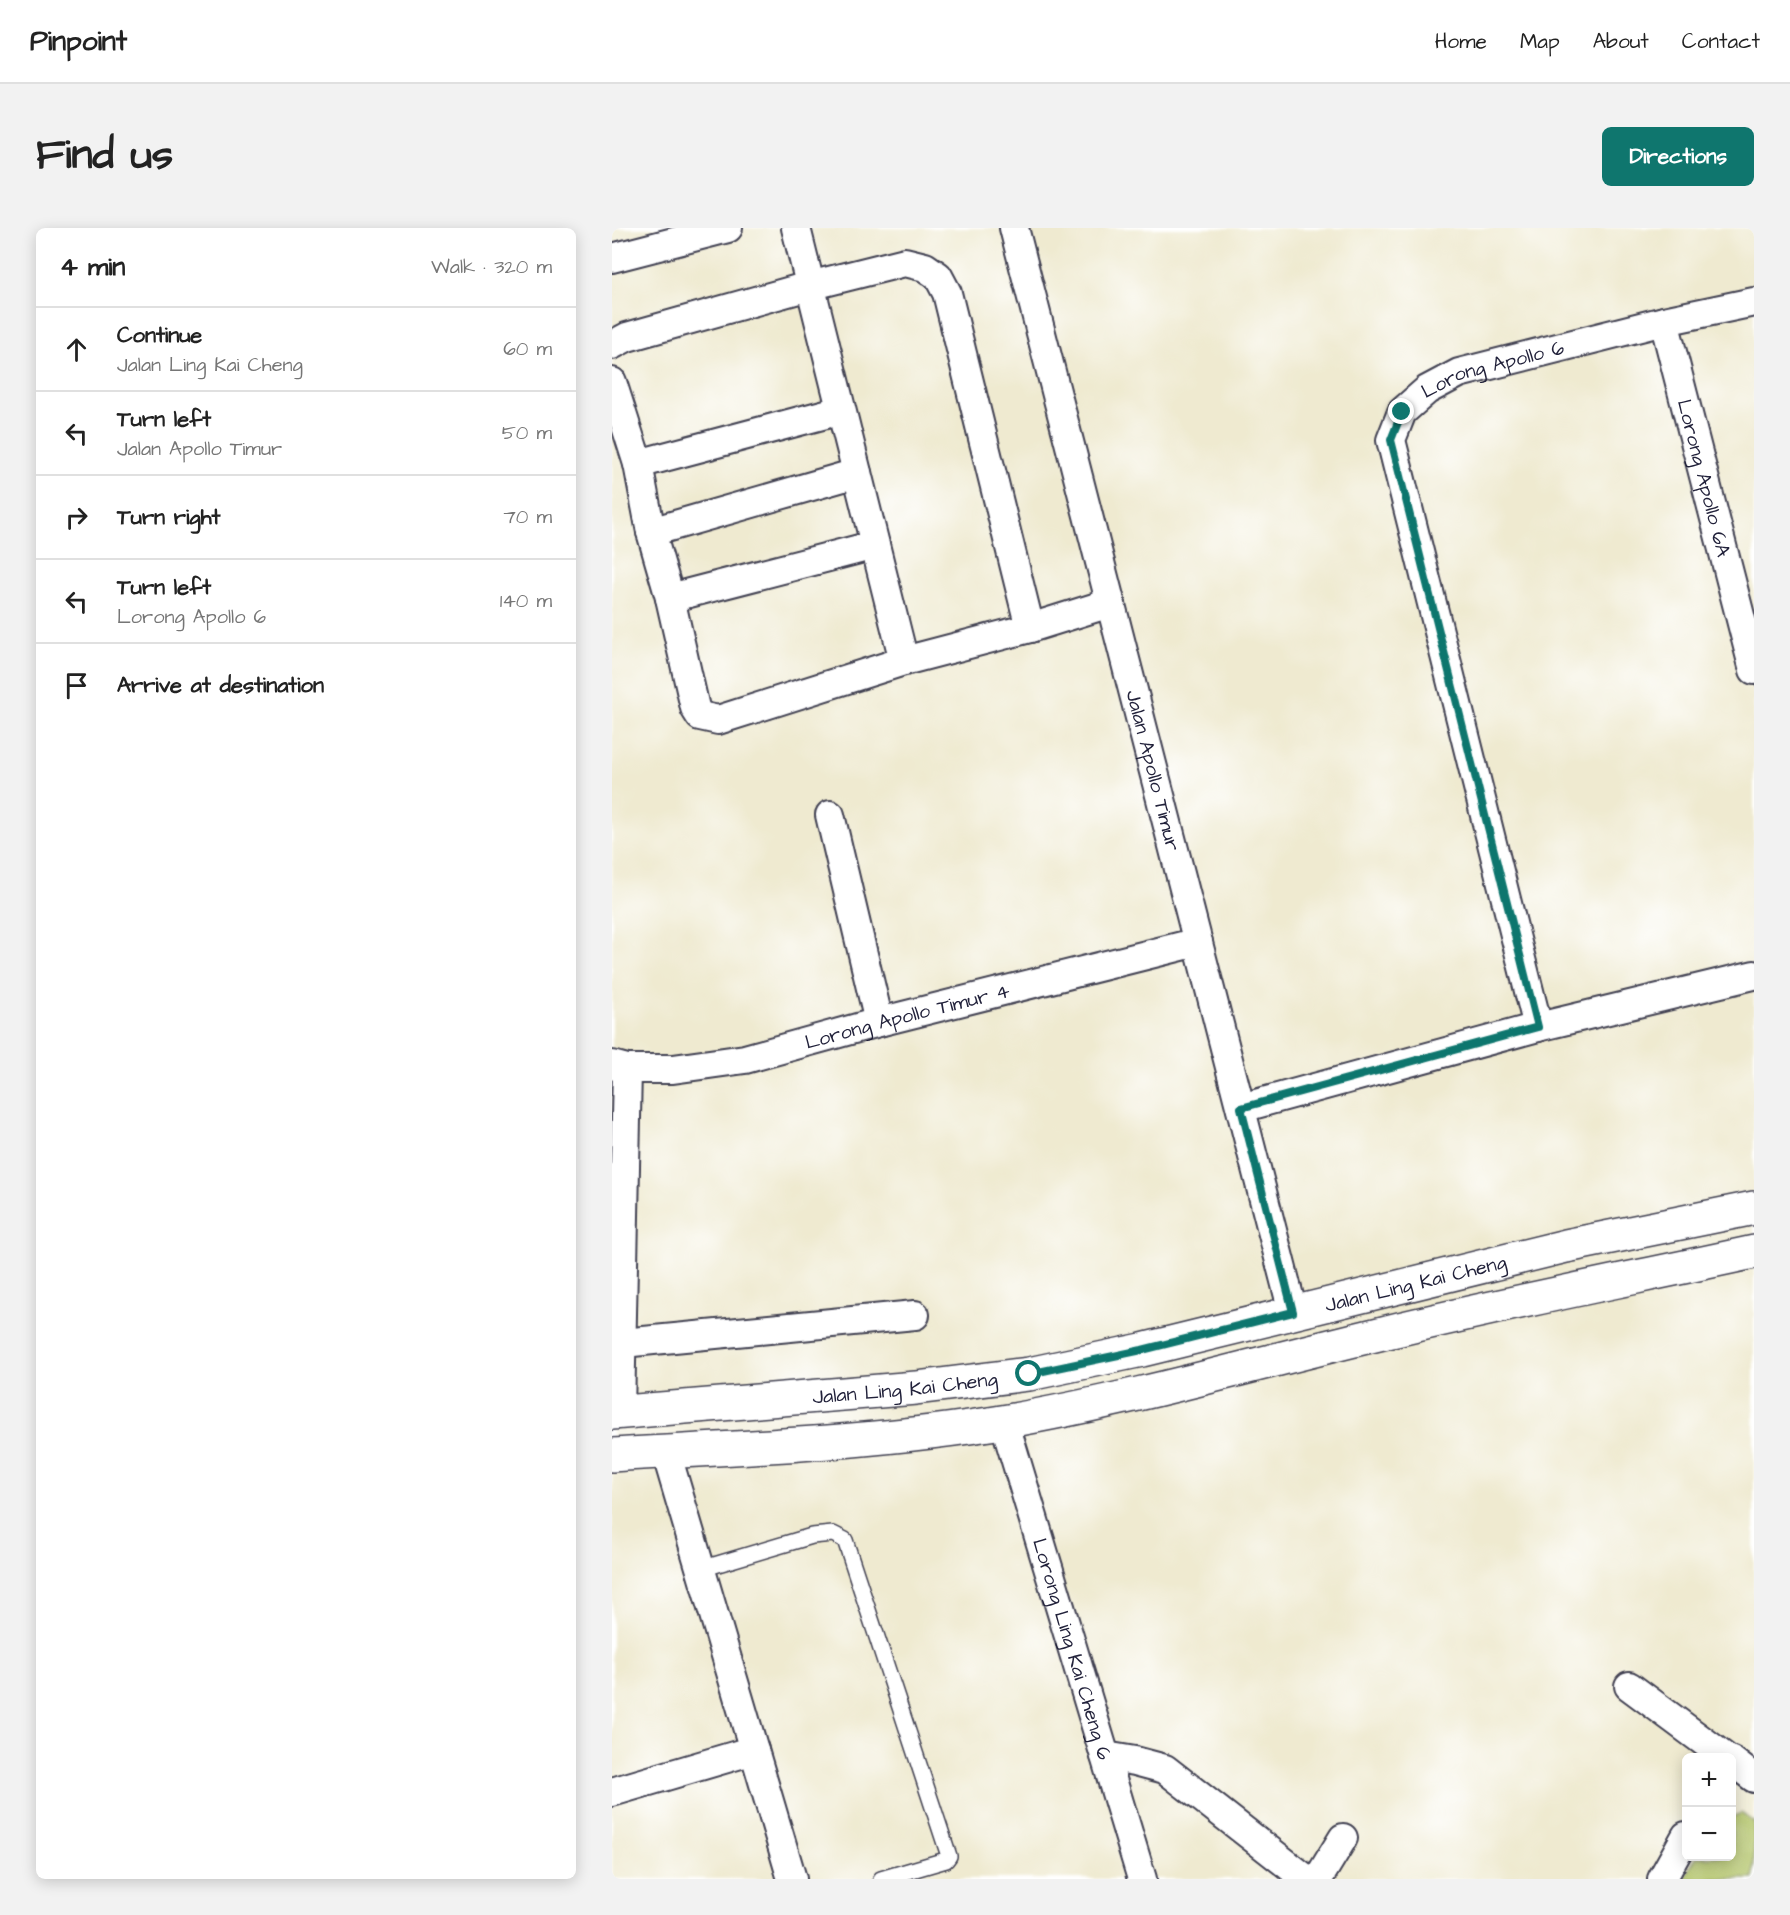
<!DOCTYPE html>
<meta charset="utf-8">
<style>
body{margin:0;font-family:"Architects Daughter",sans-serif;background:#f2f2f2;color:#222}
.controls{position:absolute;right:18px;bottom:18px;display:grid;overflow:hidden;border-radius:9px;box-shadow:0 3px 15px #0003}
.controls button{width:54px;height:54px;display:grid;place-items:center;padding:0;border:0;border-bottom:2px solid #e0e0e0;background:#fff;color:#222;font:30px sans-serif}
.stop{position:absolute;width:18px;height:18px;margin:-14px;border:4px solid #0f766e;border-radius:50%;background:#fff}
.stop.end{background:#0f766e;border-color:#fff;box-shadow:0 2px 6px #0008}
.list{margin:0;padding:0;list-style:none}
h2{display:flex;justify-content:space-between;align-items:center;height:78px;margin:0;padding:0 24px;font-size:26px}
h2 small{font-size:20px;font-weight:400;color:#767676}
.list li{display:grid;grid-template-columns:39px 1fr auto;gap:18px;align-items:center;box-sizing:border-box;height:84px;padding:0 24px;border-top:2px solid #e0e0e0}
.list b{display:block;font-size:22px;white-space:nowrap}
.list p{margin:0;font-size:20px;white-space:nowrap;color:#767676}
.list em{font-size:20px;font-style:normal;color:#767676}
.icon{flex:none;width:33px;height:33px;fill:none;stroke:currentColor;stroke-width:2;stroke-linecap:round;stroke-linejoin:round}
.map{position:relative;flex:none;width:1142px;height:1651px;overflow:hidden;border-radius:9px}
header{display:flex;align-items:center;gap:36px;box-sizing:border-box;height:84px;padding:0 30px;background:#fff;border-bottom:2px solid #e0e0e0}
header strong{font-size:28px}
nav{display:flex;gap:33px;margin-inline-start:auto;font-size:21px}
.intro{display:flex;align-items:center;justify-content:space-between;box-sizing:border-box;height:144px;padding:0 36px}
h1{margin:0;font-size:42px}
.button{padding:15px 27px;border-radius:9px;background:#0f766e;color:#fff;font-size:21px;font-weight:700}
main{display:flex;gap:36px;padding:0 36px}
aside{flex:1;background:#fff;border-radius:9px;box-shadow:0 3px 15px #0003}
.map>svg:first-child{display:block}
.park{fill:#b0c265;stroke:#697250;stroke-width:1.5}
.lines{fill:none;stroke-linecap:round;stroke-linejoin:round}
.service-casing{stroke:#414051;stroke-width:18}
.minor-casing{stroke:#414051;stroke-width:32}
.tertiary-casing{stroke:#414051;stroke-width:36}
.service{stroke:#fff;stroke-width:15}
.minor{stroke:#fff;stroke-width:28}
.tertiary{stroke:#fff;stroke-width:33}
.route{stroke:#0f766e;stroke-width:8}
.labels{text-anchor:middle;stroke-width:4.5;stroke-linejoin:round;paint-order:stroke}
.street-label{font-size:20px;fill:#22223b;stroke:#fff}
</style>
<header>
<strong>Pinpoint</strong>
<nav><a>Home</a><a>Map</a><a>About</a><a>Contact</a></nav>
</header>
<div class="intro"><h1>Find us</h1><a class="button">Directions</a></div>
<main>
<aside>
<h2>4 min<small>Walk · 320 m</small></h2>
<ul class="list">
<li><svg class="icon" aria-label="ahead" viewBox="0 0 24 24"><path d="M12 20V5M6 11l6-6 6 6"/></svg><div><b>Continue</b><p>Jalan Ling Kai Cheng</p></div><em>60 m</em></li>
<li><svg class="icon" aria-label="left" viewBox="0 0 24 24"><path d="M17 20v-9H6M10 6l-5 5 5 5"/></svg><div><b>Turn left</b><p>Jalan Apollo Timur</p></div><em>50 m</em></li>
<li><svg class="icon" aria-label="right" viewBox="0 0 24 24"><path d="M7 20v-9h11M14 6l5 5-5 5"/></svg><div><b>Turn right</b></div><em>70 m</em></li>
<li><svg class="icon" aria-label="left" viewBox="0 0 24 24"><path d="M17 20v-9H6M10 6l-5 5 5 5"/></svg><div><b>Turn left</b><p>Lorong Apollo 6</p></div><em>140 m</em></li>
<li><svg class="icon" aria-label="arrive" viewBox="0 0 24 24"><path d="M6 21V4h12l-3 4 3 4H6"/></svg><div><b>Arrive at destination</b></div></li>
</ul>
</aside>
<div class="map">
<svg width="1142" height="1651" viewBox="0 0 1142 1651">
<rect width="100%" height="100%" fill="#fff"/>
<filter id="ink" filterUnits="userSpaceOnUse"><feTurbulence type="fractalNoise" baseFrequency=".0167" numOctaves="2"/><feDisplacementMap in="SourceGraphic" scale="12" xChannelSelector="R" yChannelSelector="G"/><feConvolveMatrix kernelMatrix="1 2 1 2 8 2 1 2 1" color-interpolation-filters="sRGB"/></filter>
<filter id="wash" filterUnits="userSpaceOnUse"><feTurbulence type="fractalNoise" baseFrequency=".008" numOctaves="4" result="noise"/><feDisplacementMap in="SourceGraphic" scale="24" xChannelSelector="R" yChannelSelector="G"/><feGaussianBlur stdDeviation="1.35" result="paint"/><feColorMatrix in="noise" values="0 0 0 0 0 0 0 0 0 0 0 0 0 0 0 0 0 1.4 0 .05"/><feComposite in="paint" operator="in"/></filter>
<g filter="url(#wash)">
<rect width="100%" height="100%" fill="#efead0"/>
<!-- park -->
<polygon class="park" points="1129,1585 1142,1594 1142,1651 1072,1651 1084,1629 1120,1628 1120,1589"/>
</g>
<g filter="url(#ink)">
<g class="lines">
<defs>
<polyline id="service" points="89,1341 200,1308 221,1306 233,1312 337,1628 334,1632 269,1651"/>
<g id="minor">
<polyline points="184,0 292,433"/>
<path id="s1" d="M 402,0 L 681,1084"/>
<polyline points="0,30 116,0"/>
<path id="s2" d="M 1052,93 L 1142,442"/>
<polyline points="0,117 15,109 197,58 293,34 313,39 326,48 335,65 418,400"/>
<polyline points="0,154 26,236 39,304 58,370 83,480 88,488 106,492 292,433 418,400 498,375"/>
<polyline points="26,236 229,182"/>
<polyline points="39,304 245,245"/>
<polyline points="58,370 263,317"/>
<polyline points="218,587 267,794"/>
<path id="s3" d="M 926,799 L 779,212 L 790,184 L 815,162 L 847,145 L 1052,93 L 1142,74"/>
<path id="s4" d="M 0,837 L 15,841 L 61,841 L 133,831 L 267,794 L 586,714"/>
<polyline points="629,880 926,799 1142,747"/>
<polyline points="0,1116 303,1087"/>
<polyline points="8,1184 15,841"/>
<path id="s5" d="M 392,1193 L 530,1651"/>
<polyline points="54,1224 180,1651"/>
<polyline points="1017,1458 1114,1530"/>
<polyline points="493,1528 523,1533 553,1541 694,1651"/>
<polyline points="1120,1533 1142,1550"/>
<polyline points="0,1564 142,1522"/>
<polyline points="706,1651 731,1610"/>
<polyline points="1050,1651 1074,1608"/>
</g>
<g id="tertiary">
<path id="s6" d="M 0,1185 L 304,1160 L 417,1146 L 530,1122 L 954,1018 L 1142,980"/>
<path d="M 0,1227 C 132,1219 265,1215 396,1193 C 522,1171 646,1135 771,1105 C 894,1075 1018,1051 1142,1024"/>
</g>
</defs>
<!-- service casing -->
<use href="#service" class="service-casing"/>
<!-- minor casing -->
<use href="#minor" class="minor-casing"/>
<!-- tertiary casing -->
<use href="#tertiary" class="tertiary-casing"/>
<!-- service -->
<use href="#service" class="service"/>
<!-- minor -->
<use href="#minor" class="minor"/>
<!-- tertiary -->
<use href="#tertiary" class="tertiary"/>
</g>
</g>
<g class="lines" filter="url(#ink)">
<!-- route -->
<polyline class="route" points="417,1146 530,1122 681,1084 629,880 926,799 779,212 790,184"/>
</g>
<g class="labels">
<!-- street labels -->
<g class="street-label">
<text dy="7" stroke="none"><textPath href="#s3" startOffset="738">Lorong Apollo 6</textPath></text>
<text dy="7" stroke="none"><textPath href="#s2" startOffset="162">Lorong Apollo 6A</textPath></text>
<text dy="7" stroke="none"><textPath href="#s1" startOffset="560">Jalan Apollo Timur</textPath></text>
<text dy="7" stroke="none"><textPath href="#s4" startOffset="302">Lorong Apollo Timur 4</textPath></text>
<text dy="7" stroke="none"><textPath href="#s6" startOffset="816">Jalan Ling Kai Cheng</textPath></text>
<text dy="7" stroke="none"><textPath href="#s6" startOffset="294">Jalan Ling Kai Cheng</textPath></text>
<text dy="7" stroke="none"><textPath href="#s5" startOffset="238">Lorong Ling Kai Cheng 6</textPath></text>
</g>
</g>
</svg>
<div class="controls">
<button>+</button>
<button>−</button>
</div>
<div class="stop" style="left:417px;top:1146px"></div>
<div class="stop end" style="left:790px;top:184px"></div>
</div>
</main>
